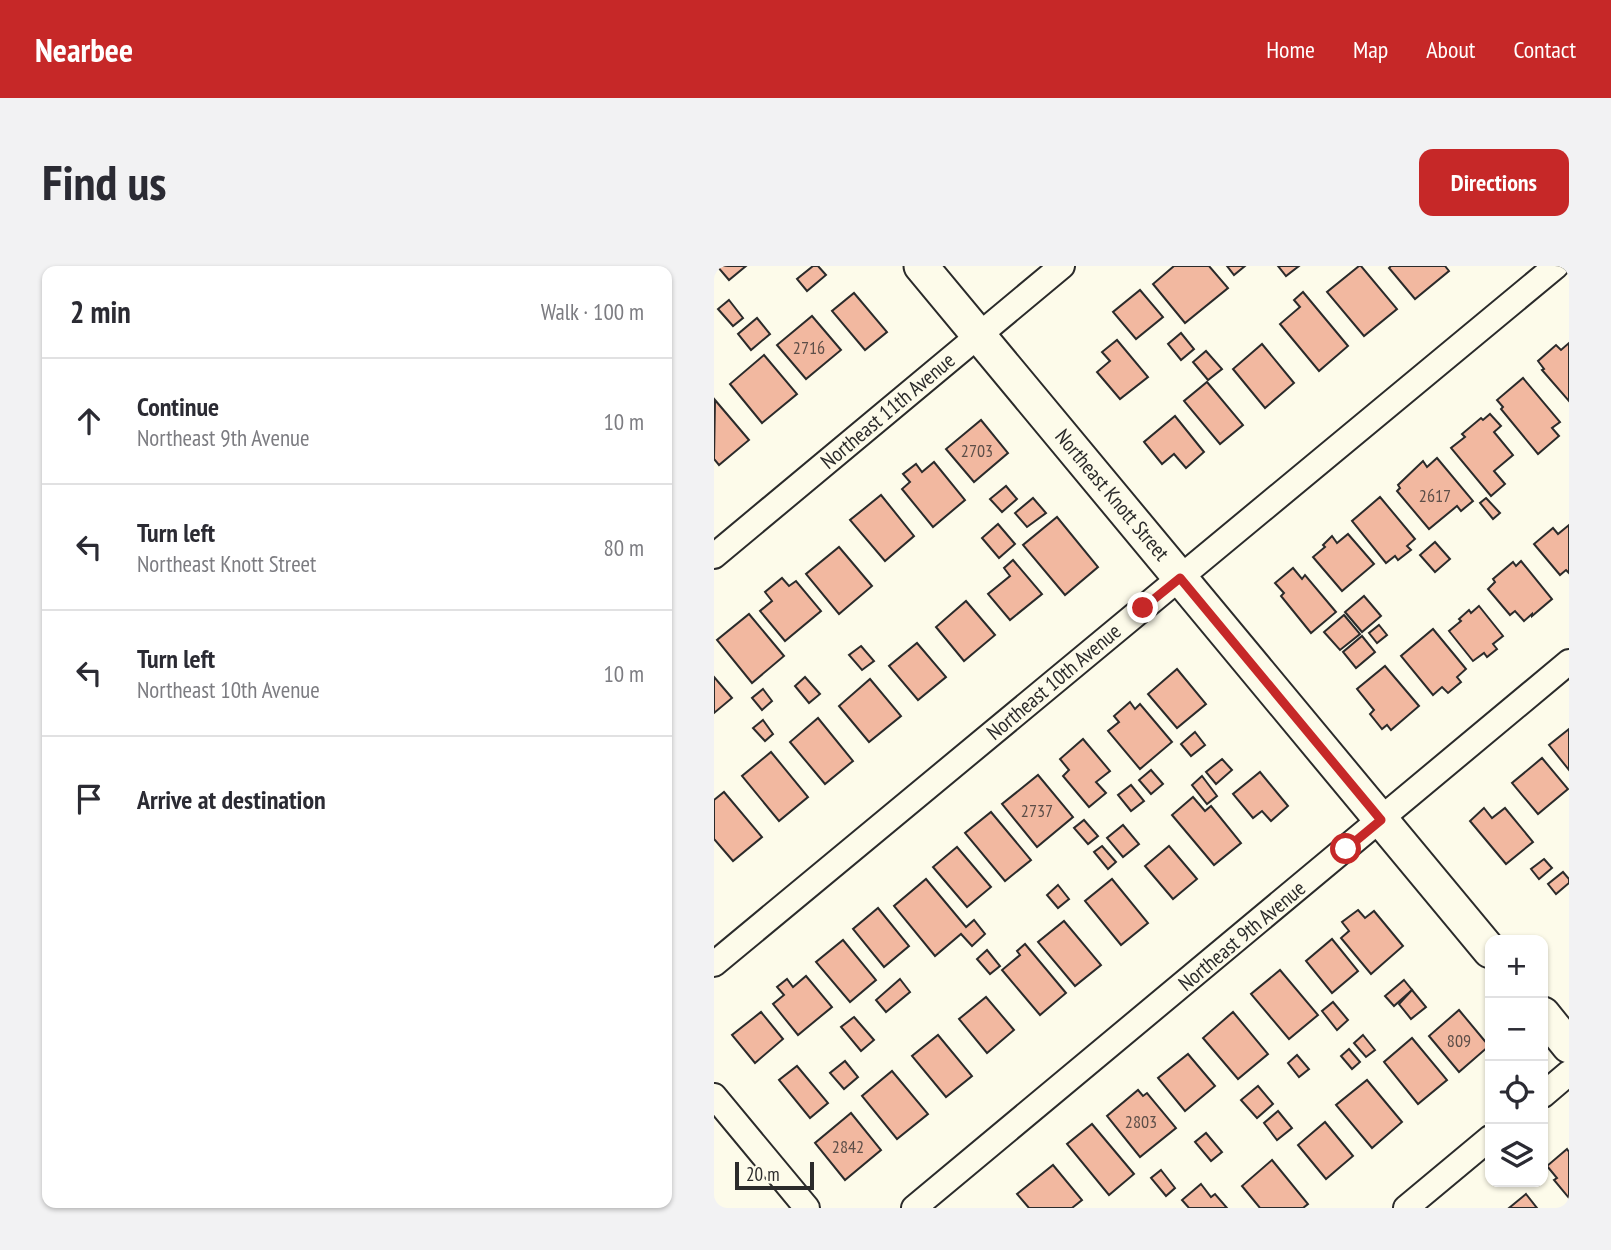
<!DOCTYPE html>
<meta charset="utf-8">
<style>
body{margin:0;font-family:"PT Sans Narrow",sans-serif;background:#f2f2f3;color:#2b2b33}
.controls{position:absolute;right:21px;bottom:21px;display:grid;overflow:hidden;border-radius:14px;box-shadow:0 2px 5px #0004}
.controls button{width:63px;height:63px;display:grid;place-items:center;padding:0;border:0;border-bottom:2px solid #e1e1e2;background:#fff;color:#2b2b33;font:35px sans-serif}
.scale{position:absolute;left:21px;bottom:18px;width:79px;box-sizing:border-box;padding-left:7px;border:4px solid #2b2b2b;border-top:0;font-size:19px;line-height:24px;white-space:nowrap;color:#2b2b2b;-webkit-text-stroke:5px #fdfbea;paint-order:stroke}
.stop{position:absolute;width:21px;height:21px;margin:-16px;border:5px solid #c62828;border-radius:50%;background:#fff}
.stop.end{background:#c62828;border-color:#fff;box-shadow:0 2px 7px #0008}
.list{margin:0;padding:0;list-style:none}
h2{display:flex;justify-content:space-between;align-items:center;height:91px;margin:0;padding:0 28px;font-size:30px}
h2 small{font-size:23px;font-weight:400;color:#7c7c81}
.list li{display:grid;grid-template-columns:46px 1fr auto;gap:21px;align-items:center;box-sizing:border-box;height:126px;padding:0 28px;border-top:2px solid #e1e1e2}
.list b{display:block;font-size:26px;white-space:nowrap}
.list p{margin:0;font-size:23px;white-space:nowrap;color:#7c7c81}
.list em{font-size:23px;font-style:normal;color:#7c7c81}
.icon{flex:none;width:38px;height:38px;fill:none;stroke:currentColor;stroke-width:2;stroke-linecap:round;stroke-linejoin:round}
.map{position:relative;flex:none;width:855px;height:942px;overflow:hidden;border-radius:14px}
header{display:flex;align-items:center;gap:42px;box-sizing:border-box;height:98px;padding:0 35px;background:#c62828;color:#fff}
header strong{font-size:33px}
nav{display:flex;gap:38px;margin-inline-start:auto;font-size:24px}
.intro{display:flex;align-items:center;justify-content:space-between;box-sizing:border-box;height:168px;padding:0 42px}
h1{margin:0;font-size:49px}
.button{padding:18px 32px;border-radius:14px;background:#c62828;color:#fff;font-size:24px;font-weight:700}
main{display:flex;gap:42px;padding:0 42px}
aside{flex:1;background:#fff;border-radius:14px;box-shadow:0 2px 5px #0004}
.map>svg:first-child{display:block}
.building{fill:#f2b8a0;stroke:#2b2b2b;stroke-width:2}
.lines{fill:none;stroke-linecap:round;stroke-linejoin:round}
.street-casing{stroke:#2b2b2b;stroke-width:28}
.secondary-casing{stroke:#2b2b2b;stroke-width:37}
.street{stroke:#fdfbea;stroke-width:24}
.secondary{stroke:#fdfbea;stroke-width:33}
.route{stroke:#c62828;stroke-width:9}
.labels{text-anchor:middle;stroke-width:5;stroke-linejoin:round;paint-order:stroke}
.number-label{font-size:18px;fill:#5d4e48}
.street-label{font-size:21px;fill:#2b2b2b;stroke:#fdfbea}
</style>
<header>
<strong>Nearbee</strong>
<nav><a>Home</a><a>Map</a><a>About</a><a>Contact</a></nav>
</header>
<div class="intro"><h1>Find us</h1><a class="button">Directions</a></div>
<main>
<aside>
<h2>2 min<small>Walk · 100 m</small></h2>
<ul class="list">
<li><svg class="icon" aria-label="ahead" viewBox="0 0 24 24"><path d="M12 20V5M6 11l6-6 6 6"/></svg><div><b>Continue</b><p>Northeast 9th Avenue</p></div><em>10 m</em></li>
<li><svg class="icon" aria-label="left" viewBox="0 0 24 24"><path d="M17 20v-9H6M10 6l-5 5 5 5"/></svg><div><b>Turn left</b><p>Northeast Knott Street</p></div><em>80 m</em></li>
<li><svg class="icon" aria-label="left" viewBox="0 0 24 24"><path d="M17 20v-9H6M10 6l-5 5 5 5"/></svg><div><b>Turn left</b><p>Northeast 10th Avenue</p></div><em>10 m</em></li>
<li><svg class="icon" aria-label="arrive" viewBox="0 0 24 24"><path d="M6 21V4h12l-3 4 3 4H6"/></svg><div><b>Arrive at destination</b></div></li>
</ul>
</aside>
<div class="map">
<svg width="855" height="942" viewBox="0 0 855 942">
<rect width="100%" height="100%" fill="#fdfbea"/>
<!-- building -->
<g class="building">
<polygon points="3,0 32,0 15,14"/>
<polygon points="99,0 104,0 112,9 93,25 83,13"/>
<polygon points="460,0 495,0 514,22 471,57 439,18"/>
<polygon points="513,0 531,0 520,9"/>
<polygon points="564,0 585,0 572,10"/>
<polygon points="645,0 647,0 683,43 650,70 613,26"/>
<polygon points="677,0 731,0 735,5 701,33 675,2"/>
<polygon points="426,24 449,51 422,73 399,46"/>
<polygon points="589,26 634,80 605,105 566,58 586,41 580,34"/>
<polygon points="140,27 173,66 151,84 118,45"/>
<polygon points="15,34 29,52 19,60 4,43"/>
<polygon points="98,50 127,84 92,113 63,79"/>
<polygon points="43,52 56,68 37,84 24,68"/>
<polygon points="467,67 480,83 467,94 454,78"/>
<polygon points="403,74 434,111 406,133 383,106 396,95 388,86"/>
<polygon points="855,77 855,135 828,104 830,103 824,95 842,79 847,84"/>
<polygon points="548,78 580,117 551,142 519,103"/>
<polygon points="492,85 508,103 494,114 479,96"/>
<polygon points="50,89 83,128 48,157 16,118"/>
<polygon points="809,112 846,156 838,162 845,170 824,188 787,143 789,141 783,134"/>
<polygon points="493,116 529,159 506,178 470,135"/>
<polygon points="1,134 35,174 5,199 0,193"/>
<polygon points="776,148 787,160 780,166 799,189 780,205 791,218 777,230 737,182 751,171 748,168 767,152 769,154"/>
<polygon points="461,150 490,186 472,202 460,188 448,198 430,176"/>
<polygon points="267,154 294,187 260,216 232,183"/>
<polygon points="723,192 759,235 747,245 743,240 715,263 683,225 686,222 684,219 709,195 713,201"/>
<polygon points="220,196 251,234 219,261 188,223 196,216 189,208 202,198 208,206"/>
<polygon points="292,220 303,233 288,246 276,233"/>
<polygon points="167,229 200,270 171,295 136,254"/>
<polygon points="666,231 701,273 693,280 697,284 684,294 681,290 672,297 638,255"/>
<polygon points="319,232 332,247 313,261 301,247"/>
<polygon points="772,232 786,247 779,253 766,237"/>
<polygon points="343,251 384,301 351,329 309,279"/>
<polygon points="284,258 301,278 285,292 268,272"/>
<polygon points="855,259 855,307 852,304 846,309 820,278 839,262 844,268"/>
<polygon points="634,268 660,298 628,325 599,291 611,281 609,279 618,270 623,277"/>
<polygon points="721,276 736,293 721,306 706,289"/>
<polygon points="125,281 158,320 125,348 92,308"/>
<polygon points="299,294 328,328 296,354 274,328 296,310 290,302"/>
<polygon points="807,295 838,333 818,350 818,348 810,355 801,345 796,349 774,323 781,316 779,313 799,296 802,300"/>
<polygon points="579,302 588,313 591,309 622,346 597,367 567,330 570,327 561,317"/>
<polygon points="68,312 75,320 82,315 107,345 71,375 46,345 58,335 51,326"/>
<polygon points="650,330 667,350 648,366 631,346"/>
<polygon points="252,335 281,369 250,395 222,361"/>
<polygon points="765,340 789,370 779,378 783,383 773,391 770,387 759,395 735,365 747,355 745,353 755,344 757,347"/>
<polygon points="35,348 70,390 38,417 3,374"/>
<polygon points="630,349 646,368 626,384 610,366"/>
<polygon points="665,359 673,369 663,377 655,367"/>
<polygon points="719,363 752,403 743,411 747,416 734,427 728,421 719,429 687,390"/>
<polygon points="648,370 661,386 642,402 629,386"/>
<polygon points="203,377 232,411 204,434 175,400"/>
<polygon points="147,380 160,395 148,404 135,389"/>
<polygon points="671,400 705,440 677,464 673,459 668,463 656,448 660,444 643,423"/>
<polygon points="463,403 492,438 463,462 434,428"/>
<polygon points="0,411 18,432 0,447"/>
<polygon points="91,411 106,428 95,437 81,420"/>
<polygon points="156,413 187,450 155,476 125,440"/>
<polygon points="49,423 58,435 48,444 38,432"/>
<polygon points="416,436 421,443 426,438 458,476 426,503 394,465 405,456 400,450"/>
<polygon points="104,452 139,495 111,518 76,476"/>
<polygon points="49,454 59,468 51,475 39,462"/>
<polygon points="855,463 855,504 835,479"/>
<polygon points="481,466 491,479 477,490 467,478"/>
<polygon points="369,473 396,505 382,516 392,527 375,541 349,510 355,504 346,493"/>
<polygon points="57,486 94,531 65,555 28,510"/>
<polygon points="828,492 854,523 824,548 798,517"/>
<polygon points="508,493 518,504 502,518 492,506"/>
<polygon points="437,504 449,518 437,528 425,514"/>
<polygon points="546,506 574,540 557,555 548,545 539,552 519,528"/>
<polygon points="324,509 359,551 323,581 288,538"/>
<polygon points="488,510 503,530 493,538 478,519"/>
<polygon points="417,519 430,535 417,545 404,529"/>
<polygon points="10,526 48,571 19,595 0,573 0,534"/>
<polygon points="479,531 491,545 497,540 527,577 500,599 458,549"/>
<polygon points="770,542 778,552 791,542 819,576 792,598 756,555"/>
<polygon points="277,546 317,594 291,615 251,567"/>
<polygon points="370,554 384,570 374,578 360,562"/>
<polygon points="409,559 425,578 409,591 393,572"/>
<polygon points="388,580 402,596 394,603 380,586"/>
<polygon points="455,580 483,613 459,633 431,600"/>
<polygon points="243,581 277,621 253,641 219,601"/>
<polygon points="830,593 838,602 825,613 817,603"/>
<polygon points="849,606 855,613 855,617 842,628 834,618"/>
<polygon points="212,613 252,661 260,654 271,668 258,680 247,668 221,690 180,640"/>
<polygon points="398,613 434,657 407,679 371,635"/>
<polygon points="344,619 355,633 344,642 333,629"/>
<polygon points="164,642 195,680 170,701 139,663"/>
<polygon points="644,644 651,652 660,645 689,680 657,708 627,672 635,665 628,656"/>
<polygon points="350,655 387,699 361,720 324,676"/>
<polygon points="618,673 644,705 618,727 592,695"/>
<polygon points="129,674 162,714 136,736 102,696"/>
<polygon points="311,678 352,727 326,749 288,704 306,689 303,685"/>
<polygon points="273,684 286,700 276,708 263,693"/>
<polygon points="566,704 604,749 575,773 537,728"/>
<polygon points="92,710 118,741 84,769 59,738 70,729 63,721 73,713 79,721"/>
<polygon points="186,713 196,726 172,746 162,734"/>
<polygon points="690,714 698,724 680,740 671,730"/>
<polygon points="698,724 712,741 697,753 685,738"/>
<polygon points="272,731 300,764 273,787 245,753"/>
<polygon points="619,736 634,754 623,764 608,745"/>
<polygon points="745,744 775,780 745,806 715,770"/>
<polygon points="47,746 69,773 41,797 18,769"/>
<polygon points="519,746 554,788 524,813 489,772"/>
<polygon points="140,751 160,774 147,785 127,761"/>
<polygon points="224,769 258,810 232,831 198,790"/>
<polygon points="649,769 661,784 652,791 640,777"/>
<polygon points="698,772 733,814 704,838 670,796"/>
<polygon points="635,783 646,796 638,803 627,790"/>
<polygon points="474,788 501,820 471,845 444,812"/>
<polygon points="583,789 595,803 585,811 574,797"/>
<polygon points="131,795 144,811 130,823 116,807"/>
<polygon points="83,800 114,837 96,852 65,814"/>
<polygon points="178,805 214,848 183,873 148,830"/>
<polygon points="653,814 688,856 658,882 622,839"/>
<polygon points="544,820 559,838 543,852 527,834"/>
<polygon points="424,824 429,830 433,827 462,862 426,891 393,850"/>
<polygon points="564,845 578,862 563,874 550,857"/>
<polygon points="137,847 167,884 131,914 101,877"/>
<polygon points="611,856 639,890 612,913 584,879"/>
<polygon points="378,858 420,908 395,929 353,878"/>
<polygon points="492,867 508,886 497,895 481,876"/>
<polygon points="853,883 855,886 855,932 840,914 843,912 833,900"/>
<polygon points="558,894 594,938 589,942 546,942 528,920"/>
<polygon points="339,899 368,934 358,942 315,942 303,928"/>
<polygon points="447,904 461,922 452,930 437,912"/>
<polygon points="487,918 497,931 501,928 513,942 475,942 468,934"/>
<polygon points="812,928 823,942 795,942"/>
</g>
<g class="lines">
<defs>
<g id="street">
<polyline points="0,290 348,0"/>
<polyline points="0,698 842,0"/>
<polyline points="829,829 855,807"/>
<polyline points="0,830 93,942"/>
<polyline points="200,942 855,396"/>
<polyline points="692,942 776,872"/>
</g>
<g id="secondary">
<polyline points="207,0 776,685"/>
<polyline points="829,748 855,780"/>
</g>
</defs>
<!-- street casing -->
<use href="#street" class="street-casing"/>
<!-- secondary casing -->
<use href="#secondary" class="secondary-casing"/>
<!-- street -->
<use href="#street" class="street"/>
<!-- secondary -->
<use href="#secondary" class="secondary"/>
</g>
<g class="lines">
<!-- route -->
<polyline class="route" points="429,342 466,312 667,554 632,583"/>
</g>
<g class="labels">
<!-- number labels -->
<g class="number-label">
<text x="95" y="88">2716</text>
<text x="263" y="191">2703</text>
<text x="721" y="236">2617</text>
<text x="323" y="551">2737</text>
<text x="745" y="781">809</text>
<text x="427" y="862">2803</text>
<text x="134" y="887">2842</text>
</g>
<!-- street labels -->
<g class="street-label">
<text transform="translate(174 145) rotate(-40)" y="7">Northeast 11th Avenue</text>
<text transform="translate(398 229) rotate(50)" y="7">Northeast Knott Street</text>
<text transform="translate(340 416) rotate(-40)" y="7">Northeast 10th Avenue</text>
<text transform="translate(528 670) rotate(-40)" y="7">Northeast 9th Avenue</text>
</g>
</g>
</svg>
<div class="controls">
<button>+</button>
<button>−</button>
<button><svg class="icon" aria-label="locate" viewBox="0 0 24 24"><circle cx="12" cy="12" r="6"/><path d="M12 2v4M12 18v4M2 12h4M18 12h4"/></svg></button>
<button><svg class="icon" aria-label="layers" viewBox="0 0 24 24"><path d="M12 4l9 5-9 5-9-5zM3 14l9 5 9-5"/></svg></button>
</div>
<div class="scale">20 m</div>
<div class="stop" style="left:632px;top:583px"></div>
<div class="stop end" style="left:429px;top:342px"></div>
</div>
</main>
